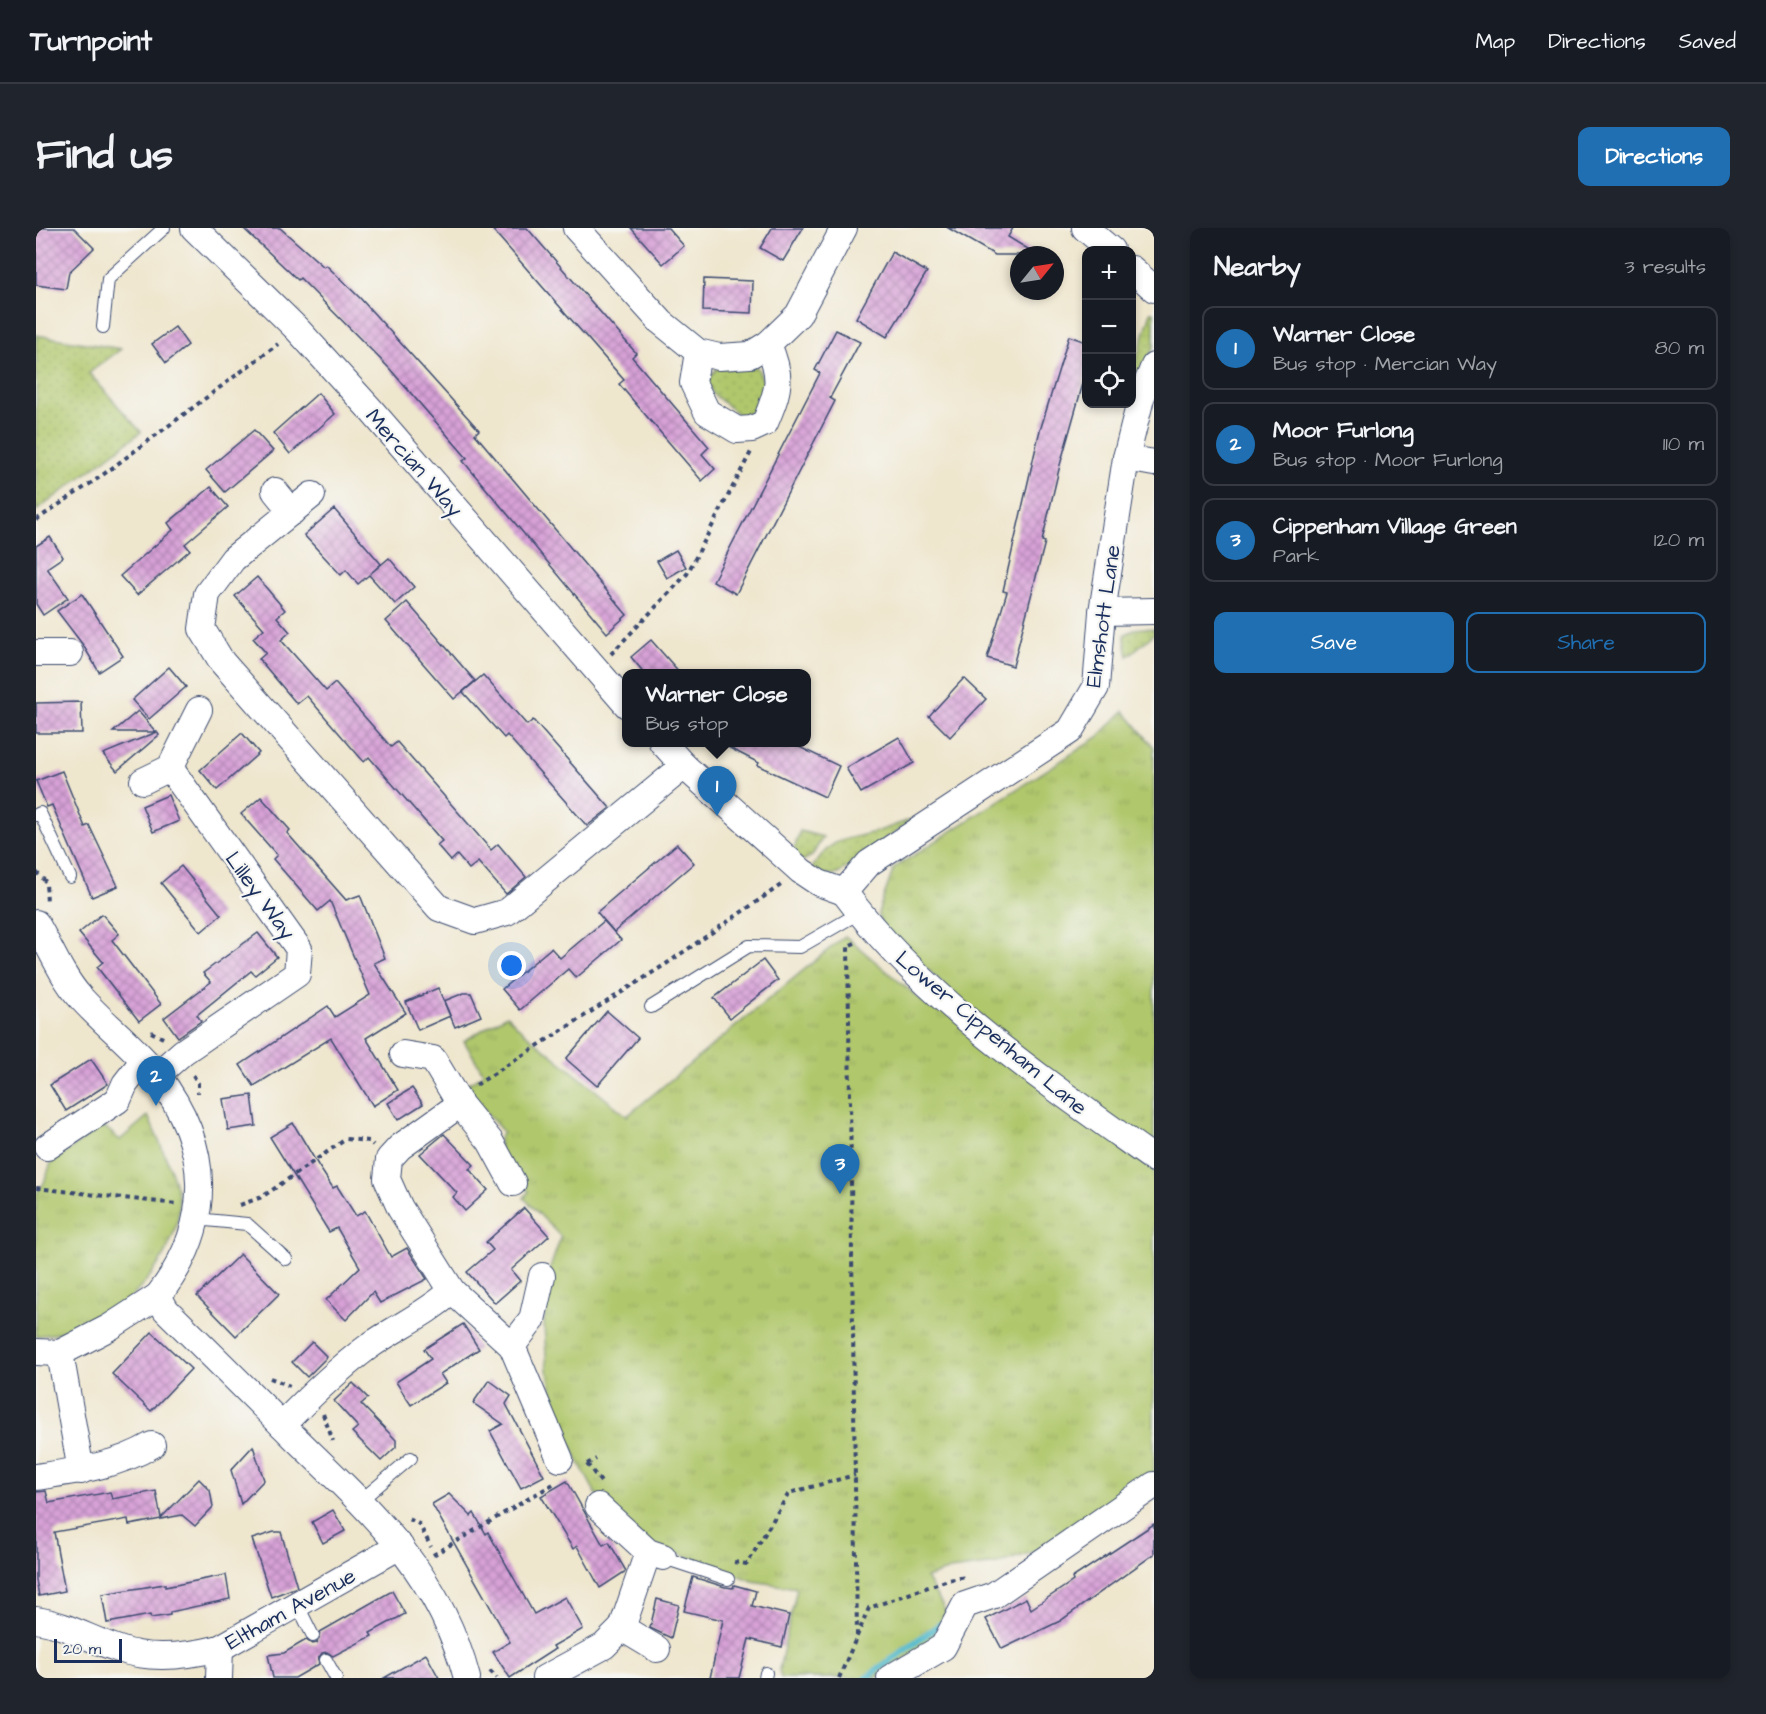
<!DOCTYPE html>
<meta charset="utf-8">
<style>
body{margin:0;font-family:"Architects Daughter",sans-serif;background:#20242c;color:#f1f3f6}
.controls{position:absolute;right:18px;top:18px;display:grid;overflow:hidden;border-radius:12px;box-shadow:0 3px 9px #0003}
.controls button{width:54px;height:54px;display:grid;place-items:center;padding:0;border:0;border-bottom:2px solid #363941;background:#171b24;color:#f1f3f6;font:30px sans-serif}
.compass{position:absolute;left:974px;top:18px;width:54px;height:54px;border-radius:50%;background:#171b24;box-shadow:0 3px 9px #0003;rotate:60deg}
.scale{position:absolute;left:18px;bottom:15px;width:68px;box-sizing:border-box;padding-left:6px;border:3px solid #1b2f5e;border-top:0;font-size:16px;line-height:21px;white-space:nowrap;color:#1b2f5e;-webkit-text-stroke:4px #f6f6f2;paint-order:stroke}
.you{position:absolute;left:476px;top:738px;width:21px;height:21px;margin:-15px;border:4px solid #fff;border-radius:50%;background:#1a73e8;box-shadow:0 0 0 9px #1a73e833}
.badge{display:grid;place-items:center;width:39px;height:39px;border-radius:50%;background:#1f6fb2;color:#fff;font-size:20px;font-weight:700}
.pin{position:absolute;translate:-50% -50px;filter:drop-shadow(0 2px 3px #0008)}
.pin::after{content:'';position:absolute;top:32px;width:21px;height:18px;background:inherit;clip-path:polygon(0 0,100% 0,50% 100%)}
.popup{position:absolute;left:586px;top:441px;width:189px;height:78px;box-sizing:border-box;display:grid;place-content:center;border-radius:12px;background:#171b24;filter:drop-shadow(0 2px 4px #0005);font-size:20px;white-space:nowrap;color:#9ea1a6}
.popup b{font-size:22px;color:#f1f3f6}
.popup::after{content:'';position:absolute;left:50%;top:100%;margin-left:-12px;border:12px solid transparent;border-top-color:#171b24}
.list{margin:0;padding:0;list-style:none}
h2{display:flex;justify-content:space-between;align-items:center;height:78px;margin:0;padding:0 24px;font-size:26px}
h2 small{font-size:20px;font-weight:400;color:#9ea1a6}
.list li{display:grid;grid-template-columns:39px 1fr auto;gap:18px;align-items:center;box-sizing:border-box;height:84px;margin:0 12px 12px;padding:0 12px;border:2px solid #363941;border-radius:12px}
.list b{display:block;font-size:22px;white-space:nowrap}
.list p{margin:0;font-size:20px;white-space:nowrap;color:#9ea1a6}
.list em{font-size:20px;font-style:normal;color:#9ea1a6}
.actions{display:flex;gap:12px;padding:18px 24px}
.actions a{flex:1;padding:14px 0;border:2px solid #1f6fb2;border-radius:12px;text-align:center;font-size:21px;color:#1f6fb2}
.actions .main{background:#1f6fb2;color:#fff}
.icon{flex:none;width:33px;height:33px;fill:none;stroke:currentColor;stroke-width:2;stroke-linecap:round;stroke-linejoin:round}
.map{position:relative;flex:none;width:1118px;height:1450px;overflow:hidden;border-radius:12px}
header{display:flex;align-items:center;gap:36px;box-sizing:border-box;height:84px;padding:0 30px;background:#171b24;border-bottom:2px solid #363941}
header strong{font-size:28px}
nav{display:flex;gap:33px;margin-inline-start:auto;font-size:21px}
.intro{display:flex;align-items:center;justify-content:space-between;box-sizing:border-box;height:144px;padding:0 36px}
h1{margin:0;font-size:42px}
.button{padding:15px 27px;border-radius:12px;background:#1f6fb2;color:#fff;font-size:21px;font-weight:700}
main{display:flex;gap:36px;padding:0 36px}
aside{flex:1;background:#171b24;border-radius:12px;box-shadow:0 3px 9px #0003}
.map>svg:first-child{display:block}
.grass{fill:url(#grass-dots);stroke:#667b65;stroke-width:1.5}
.park{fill:url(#park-tufts);stroke:#667b65;stroke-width:1.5}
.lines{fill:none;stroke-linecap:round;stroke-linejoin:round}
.stream{stroke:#4eb8cb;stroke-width:7}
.building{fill:url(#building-cross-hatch)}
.service-casing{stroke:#3b4a6f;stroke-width:14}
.minor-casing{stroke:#3b4a6f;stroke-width:28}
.path{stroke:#3b4a6f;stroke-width:4;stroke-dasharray:4.5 4.5;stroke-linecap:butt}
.service{stroke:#fff;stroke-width:12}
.minor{stroke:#fff;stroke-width:26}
.labels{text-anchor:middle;stroke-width:4.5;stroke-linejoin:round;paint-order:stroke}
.street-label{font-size:22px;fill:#1b2f5e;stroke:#f6f6f2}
</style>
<header>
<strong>Turnpoint</strong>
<nav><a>Map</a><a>Directions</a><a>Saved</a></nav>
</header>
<div class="intro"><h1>Find us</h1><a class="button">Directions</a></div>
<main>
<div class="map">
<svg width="1118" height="1450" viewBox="0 0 1118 1450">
<defs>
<pattern id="grass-dots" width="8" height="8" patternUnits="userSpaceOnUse" patternTransform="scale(1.5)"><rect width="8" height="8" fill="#b0c76c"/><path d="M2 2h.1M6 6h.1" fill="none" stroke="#97ab60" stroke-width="1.8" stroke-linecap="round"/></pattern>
<pattern id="park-tufts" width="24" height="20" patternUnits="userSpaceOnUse" patternTransform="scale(1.5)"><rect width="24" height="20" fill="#b0c76c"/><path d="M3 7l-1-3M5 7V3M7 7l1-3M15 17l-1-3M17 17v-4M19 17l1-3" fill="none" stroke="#97ab60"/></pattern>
<pattern id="building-cross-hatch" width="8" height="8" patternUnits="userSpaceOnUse" patternTransform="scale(1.5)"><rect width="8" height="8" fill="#d8a2d7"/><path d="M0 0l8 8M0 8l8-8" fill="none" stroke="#ae84b2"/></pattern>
</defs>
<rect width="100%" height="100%" fill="#f6f6f2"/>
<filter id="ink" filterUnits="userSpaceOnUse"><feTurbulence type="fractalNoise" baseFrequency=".0167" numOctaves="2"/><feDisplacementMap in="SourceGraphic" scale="12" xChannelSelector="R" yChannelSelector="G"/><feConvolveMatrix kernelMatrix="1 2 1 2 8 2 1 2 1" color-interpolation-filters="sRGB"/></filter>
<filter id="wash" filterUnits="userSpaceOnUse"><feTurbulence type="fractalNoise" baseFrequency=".008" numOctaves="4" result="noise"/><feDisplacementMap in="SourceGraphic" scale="24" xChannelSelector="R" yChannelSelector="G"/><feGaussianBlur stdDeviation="1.35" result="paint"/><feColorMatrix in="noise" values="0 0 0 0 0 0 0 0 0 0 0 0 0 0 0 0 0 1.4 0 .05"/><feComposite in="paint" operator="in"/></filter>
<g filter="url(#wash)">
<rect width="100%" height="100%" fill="#efe6ce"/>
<!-- grass -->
<g class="grass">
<polygon points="1115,84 1118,84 1118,118 1103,150 1096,148 1096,145"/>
<polygon points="0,107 85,121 53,145 105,204 0,283"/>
<polygon points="721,139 728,155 722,182 704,188 677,166 671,153 681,140"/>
<polygon points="1110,400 1118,401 1118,406 1092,428 1088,407 1099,401"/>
<path d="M 879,590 L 802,646 L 782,647 L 775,642 C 796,607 808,613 843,603 C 855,599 867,594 879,590 Z"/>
<polygon points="764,603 787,609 776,628 766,633 757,624"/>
</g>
<!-- park -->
<g class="park">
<polygon points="1088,483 1118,519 1118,1245 1000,1323 961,1336 914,1342 890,1350 913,1389 909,1404 840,1450 745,1450 743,1442 761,1360 717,1353 611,1314 560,1266 541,1231 519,1176 511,1142 508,1096 513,1043 525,1009 488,970 493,963 464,936 463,909 467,904 428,858 448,846 428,813 471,787 483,800 591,888 809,708 891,777 907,756 846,698 842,685 858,640 1062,509"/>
<path d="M 112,888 C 122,912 135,937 141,962 C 153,1009 103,1073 63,1093 C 44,1102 21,1106 0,1108 L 0,966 L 8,955 L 15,935 L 64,900 L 70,900 L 84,912 Z"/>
</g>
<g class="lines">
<!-- stream -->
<polyline class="stream" points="830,1450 903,1397"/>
</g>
<g id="blocks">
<!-- building -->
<g class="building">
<polygon points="0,0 38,0 58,20 33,44 30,61 0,57"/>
<polygon points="207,0 244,0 288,39 290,37 324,70 443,202 439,206 591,387 571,405 427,233 431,230 353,140 264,50 262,52"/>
<polygon points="455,0 491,0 600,125 596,129 673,219 666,226 679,241 666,253 583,156 588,152"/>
<polygon points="595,0 632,0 648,18 627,36"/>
<polygon points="736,0 767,0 747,33 724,20"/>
<polygon points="912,0 977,0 972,9 1002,27 959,27"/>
<polygon points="856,24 891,44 851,109 820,90"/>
<polygon points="668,51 717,53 716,85 667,83"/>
<polygon points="139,99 152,117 130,135 116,116"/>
<polygon points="800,102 824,114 794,170 799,173 700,366 677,353 784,145 779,142"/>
<polygon points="1033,108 1050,114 1050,145 1024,237 1006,313 1009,314 977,438 951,430 971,364 967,363 1003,206"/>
<polygon points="282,165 299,186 254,226 237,205"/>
<polygon points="218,202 237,223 189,264 170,242"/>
<polygon points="175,259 192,279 149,316 154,322 101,367 84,348 137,302 132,295"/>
<polygon points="298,281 345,336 334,346 353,330 378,359 359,376 333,347 322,356 310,342 305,347 268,307"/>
<polygon points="14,309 27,329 11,340 32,370 7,387 0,376 0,318"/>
<polygon points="640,322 650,339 631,350 621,333"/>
<polygon points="221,349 249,382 241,389 254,404 245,412 290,463 299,455 355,519 361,514 455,622 462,616 490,649 470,666 442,634 433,641 421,627 415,633 401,617 406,613 333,529 328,534 271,468 261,476 223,431 230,425 217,410 228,401 199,368"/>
<polygon points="46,366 87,428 63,444 47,417 21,383"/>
<polygon points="371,374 439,453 418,471 350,393"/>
<polygon points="615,412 645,446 609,446 595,429"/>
<polygon points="133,439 150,459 113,491 96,472"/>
<polygon points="447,447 491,497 497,492 574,580 551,598 471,507 468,510 427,464"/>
<polygon points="928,450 950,471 914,509 893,488"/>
<polygon points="45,474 46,505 0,505 0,475"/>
<polygon points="102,483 120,504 77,504"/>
<polygon points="121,504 123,507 81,543 67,526"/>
<polygon points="206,505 223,525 181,562 164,542"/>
<polygon points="863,509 878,535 825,565 810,540"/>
<polygon points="682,514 753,514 803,538 789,569 721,537 723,535"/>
<polygon points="26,543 49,599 53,597 82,658 56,669 16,577 11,579 0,553"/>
<polygon points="132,567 143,593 117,604 106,578"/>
<polygon points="225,569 254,602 251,605 310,672 324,667 349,730 338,735 370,785 330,810 362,862 337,878 295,810 218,858 204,837 292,778 299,789 334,767 294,673 282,683 237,631 241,627 205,586"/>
<polygon points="641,616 658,635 578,704 561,684"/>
<polygon points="145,638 185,687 165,704 125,655"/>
<polygon points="66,686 83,706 76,712 125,776 103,793 61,739 67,734 43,705"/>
<polygon points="568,693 585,712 540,750 532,741 484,782 466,761 515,720 524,730"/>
<polygon points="222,705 241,729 219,747 215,743 161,787 165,793 142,809 128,790 175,754 167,745"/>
<polygon points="727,732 742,752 694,790 678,770"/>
<polygon points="402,760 414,788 382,802 370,774"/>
<polygon points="428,765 435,765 445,788 419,799 408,773"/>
<polygon points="571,783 602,810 561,858 530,831"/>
<polygon points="55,831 72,856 30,883 14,857"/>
<polygon points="376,860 387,876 362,892 352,875"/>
<polygon points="216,867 220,898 192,902 187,871"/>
<polygon points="257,895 282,937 297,960 301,958 320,988 329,983 355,1029 371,1020 391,1051 344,1075 337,1064 310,1092 290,1072 324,1039 301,1000 293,1004 234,909"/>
<polygon points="408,906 438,937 433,941 452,962 429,983 417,969 421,965 384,926"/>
<polygon points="488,980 513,1008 475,1042 484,1053 459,1075 431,1044 457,1022 450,1014"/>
<polygon points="204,1026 243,1066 200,1108 161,1068"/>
<polygon points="427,1096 443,1121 404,1146 410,1155 375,1177 360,1154 395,1131 388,1121"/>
<polygon points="116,1104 155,1141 115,1183 76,1146"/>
<polygon points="276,1114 291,1129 271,1149 256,1134"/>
<polygon points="453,1152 475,1168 470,1176 508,1248 485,1260 454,1203 467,1196 437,1175"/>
<polygon points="317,1155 332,1170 325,1176 360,1212 360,1219 345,1233 316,1204 322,1199 298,1173"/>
<polygon points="217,1218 228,1252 205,1276 195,1242"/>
<polygon points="163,1251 174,1262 177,1279 159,1298 146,1287 93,1297 92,1291 18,1304 29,1363 3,1368 0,1352 0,1264 10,1263 13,1275 74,1264 76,1271 120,1263 125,1290"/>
<polygon points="531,1253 567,1317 573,1314 590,1343 564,1360 541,1318 537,1321 505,1268"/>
<polygon points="413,1266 435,1288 438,1285 450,1306 452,1304 498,1386 529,1369 547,1401 517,1418 519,1421 474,1450 457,1424 474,1414 396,1276"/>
<polygon points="297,1282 309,1303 287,1315 276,1294"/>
<polygon points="1118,1296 1118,1326 1024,1393 966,1421 950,1391 990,1370 995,1381 1037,1353 1036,1350"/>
<polygon points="238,1304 245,1304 261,1359 235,1369 216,1311"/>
<polygon points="190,1347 194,1371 134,1384 134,1387 115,1390 114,1387 71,1395 66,1366 129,1356 129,1359"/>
<polygon points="657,1349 689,1359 697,1360 698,1357 720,1363 716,1378 753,1387 746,1419 713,1411 703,1450 674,1450 687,1392 648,1383"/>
<polygon points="356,1363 369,1386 334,1405 336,1408 297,1428 291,1424 286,1425 282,1431 283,1436 259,1450 237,1450 232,1427 248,1425 270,1412 276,1416 281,1415 284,1404"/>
<polygon points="621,1371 643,1377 635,1410 614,1400"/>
<polygon points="390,1426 403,1450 348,1450"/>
</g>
</g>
</g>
<g filter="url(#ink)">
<use href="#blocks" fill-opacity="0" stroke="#3b4a6f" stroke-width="1.5"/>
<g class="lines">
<defs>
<g id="service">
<polyline points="67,99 72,51 128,0"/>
<polyline points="0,587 4,585 34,649"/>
<polyline points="615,779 713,718 764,719 823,685"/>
<polyline points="160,991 211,996 250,1031"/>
<polyline points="324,1273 375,1230"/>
<polyline points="628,1330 692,1351"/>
<polyline points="262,1378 277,1408"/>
<polyline points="290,1432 300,1450"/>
<polyline points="729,1450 730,1445"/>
</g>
<g id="minor">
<polyline points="158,0 261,101 334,181 591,477"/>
<polyline points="540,0 625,94 662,124 683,129 714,127 732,116 762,87 808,0"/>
<polyline points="1049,0 1075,22"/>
<polyline points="1096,41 1118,61"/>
<path d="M 662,124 L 657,155 L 671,184 L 701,202 L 716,201 L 729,195 C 743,161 747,151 732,116"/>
<polyline points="1090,230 1118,235"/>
<polyline points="239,263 256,284"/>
<polyline points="276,267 197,331 171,366 166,401 186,434 403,680 439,693 471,684 648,538"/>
<polyline points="1066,384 1118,383"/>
<polyline points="0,425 34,425"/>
<polyline points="626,514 648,538 765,643 783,655 808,664"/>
<polyline points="107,553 134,540 163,482"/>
<polyline points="808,664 833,635 1034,503 1060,459 1066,384 1090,230 1105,170 1118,138"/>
<path d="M 808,664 C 887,771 1010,854 1118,931"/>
<path d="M 0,695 C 14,719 26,749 44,769 C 68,796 99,819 121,847 C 176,918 178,996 122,1068 L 130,1082 C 173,1124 215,1166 257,1208 C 333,1282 403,1343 431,1450"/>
<polyline points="367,826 397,831 424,876 454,913 477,955"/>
<polyline points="121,847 147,824 261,746 263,721 134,540"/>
<polyline points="424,876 364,919 353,931 351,951 364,980 416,1063 476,1118 524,1231"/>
<polyline points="11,919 82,872 89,856 107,833"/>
<polyline points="476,1118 496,1092 506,1048"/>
<polyline points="0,1124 24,1125 74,1099 122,1068"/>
<polyline points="24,1125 45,1243"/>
<path d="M 246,1197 C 272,1170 301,1142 332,1119 C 360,1099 389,1087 416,1063"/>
<path d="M 0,1249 C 40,1243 81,1238 116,1217"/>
<polyline points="562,1278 612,1324 627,1329"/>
<path d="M 0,1392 C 29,1396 55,1412 83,1421 C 115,1433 152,1428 184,1420 L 364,1318"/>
<polyline points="586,1400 621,1421"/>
<polyline points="183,1450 184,1420"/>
<polyline points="509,1450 568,1418 586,1400 612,1324"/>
<polyline points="854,1450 907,1419 929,1377 958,1367 1118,1257"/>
</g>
</defs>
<!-- service casing -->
<use href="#service" class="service-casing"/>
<!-- minor casing -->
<use href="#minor" class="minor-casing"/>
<!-- path -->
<g class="path">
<polyline points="0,292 64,249 242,116"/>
<polyline points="575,426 651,346 716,222"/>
<polyline points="0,644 10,654 11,675"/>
<polyline points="819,715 812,718 821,1408"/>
<polyline points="115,804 129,811"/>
<polyline points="157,847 162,855 162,865"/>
<polyline points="440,857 630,736 745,657"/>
<polyline points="0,960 140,976"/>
<polyline points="204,977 226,969 310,911 333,913 337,917"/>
<polyline points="234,1150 254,1158"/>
<polyline points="287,1186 297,1213"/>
<polyline points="551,1236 565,1254"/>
<polyline points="551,1236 560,1231"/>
<polyline points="373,1291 383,1296 395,1319"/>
<polyline points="397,1327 519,1255"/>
<polyline points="698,1334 711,1336 753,1265 819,1247"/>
<polyline points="454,1443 461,1450"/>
<polyline points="803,1450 833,1380 912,1352 931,1349"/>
</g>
<!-- service -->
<use href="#service" class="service"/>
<!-- minor -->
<use href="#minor" class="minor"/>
</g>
</g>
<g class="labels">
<!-- street labels -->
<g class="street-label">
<text transform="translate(379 234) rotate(49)" y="8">Mercian Way</text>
<text transform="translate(1066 388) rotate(-82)" y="8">Elmshott Lane</text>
<text transform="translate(225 667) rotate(54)" y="8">Lilley Way</text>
<text transform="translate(956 804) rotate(40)" y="8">Lower Cippenham Lane</text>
<text transform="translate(254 1380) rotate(-29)" y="8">Eltham Avenue</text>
</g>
</g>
</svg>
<div class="controls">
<button>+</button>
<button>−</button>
<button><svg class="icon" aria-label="locate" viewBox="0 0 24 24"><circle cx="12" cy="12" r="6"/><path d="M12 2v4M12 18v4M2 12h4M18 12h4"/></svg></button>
</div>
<svg class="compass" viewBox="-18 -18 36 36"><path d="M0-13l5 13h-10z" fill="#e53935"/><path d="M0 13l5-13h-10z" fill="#9ea1a6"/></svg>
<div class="scale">20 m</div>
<div class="you"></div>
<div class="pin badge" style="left:681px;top:588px">1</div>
<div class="popup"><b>Warner Close</b>Bus stop</div>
<div class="pin badge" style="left:120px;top:878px">2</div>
<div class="pin badge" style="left:804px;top:966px">3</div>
</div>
<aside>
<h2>Nearby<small>3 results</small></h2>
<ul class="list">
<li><span class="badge">1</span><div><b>Warner Close</b><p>Bus stop · Mercian Way</p></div><em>80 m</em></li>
<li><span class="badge">2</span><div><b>Moor Furlong</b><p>Bus stop · Moor Furlong</p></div><em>110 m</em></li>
<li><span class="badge">3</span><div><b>Cippenham Village Green</b><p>Park</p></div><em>120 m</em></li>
</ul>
<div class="actions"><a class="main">Save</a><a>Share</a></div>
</aside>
</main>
